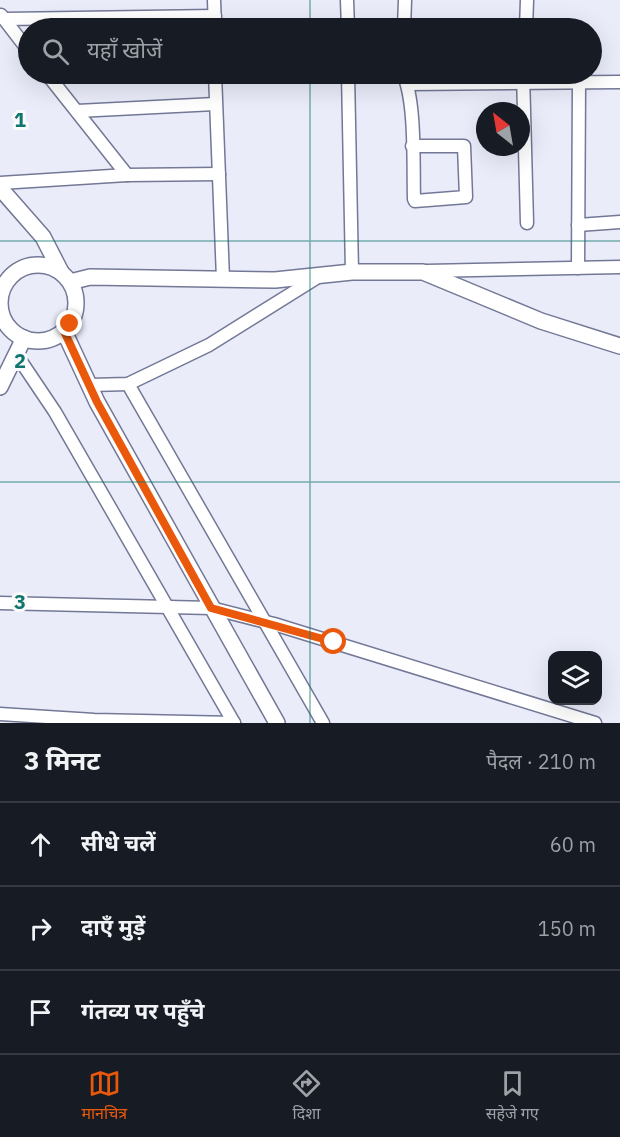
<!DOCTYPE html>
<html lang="hi">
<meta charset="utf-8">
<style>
body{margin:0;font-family:"IBM Plex Sans","Noto Sans Devanagari",sans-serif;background:#242831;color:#f1f3f6}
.controls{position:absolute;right:18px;bottom:18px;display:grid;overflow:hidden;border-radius:12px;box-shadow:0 6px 24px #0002}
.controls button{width:54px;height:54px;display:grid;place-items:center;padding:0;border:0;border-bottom:2px solid #363941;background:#171b24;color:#f1f3f6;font:30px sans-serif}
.compass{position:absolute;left:476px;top:102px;width:54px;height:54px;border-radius:50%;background:#171b24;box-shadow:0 6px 24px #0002;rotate:329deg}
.stop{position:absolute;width:18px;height:18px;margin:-14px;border:4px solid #ea580c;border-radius:50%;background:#fff}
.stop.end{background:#ea580c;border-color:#fff;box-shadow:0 2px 6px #0008}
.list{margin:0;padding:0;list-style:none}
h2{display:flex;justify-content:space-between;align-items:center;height:78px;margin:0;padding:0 24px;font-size:26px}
h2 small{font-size:20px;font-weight:400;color:#9ea1a6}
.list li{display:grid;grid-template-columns:39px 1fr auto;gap:18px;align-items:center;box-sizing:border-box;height:84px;padding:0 24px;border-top:2px solid #363941}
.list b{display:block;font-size:22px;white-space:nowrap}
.list em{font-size:20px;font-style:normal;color:#9ea1a6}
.icon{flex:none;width:33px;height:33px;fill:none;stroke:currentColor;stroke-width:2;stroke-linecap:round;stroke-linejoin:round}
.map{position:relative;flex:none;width:620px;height:723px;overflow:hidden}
.search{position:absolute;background:#171b24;box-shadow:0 6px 24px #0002;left:18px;right:18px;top:18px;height:66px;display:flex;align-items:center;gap:15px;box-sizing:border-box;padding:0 21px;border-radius:33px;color:#9ea1a6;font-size:22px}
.sheet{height:330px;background:#171b24}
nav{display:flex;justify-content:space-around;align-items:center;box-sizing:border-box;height:84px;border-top:2px solid #363941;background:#171b24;font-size:16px;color:#9ea1a6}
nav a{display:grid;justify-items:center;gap:3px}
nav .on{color:#ea580c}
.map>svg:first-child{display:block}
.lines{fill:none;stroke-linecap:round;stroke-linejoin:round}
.minor-casing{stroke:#737896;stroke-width:15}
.tertiary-casing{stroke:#737896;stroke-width:18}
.minor{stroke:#fff;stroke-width:12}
.tertiary{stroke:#fff;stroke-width:15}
.route{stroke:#ea580c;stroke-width:8}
.grid{fill:none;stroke:#0f766e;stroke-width:1.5;stroke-opacity:0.55}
.grid-label{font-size:20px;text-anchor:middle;font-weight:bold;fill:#0f766e;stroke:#fafafa;stroke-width:6;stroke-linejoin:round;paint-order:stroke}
</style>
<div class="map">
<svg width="620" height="723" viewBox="0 0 620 723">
<rect width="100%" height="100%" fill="#eaecfa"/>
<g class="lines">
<defs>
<g id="minor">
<polyline points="214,0 215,28"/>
<polyline points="347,0 348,28"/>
<polyline points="1,15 28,50"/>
<polyline points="5,19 215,16"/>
<polyline points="404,28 405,0"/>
<polyline points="526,28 527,0"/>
<polyline points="47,74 127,175"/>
<polyline points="215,74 223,279"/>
<polyline points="348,74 352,272"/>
<path d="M 403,74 C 416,101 413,166 414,199 L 415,201 L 466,197 L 464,146 L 412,146"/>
<polyline points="523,74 527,223"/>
<polyline points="409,84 620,82"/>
<polyline points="77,111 215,104"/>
<polyline points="0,183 127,175 219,174"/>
<polyline points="578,225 620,222"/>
<polyline points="578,268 579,82"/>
<polyline points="427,271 620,267"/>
<polyline points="16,354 55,412 234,723"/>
<polyline points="128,384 323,723"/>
<polyline points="91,385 128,384 209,345 318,277"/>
<polyline points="0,603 211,608 274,624 595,723"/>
<polyline points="0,714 94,720 234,723"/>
</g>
<g id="tertiary">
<polyline points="0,188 43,237 61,272"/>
<circle cx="38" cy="303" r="38"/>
<polyline points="70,282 90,277 275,280 352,272 423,272 541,321 620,346"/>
<polyline points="64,331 97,402 277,723"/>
<polyline points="0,387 24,338"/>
</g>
</defs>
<!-- minor casing -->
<use href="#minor" class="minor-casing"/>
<!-- tertiary casing -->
<use href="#tertiary" class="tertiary-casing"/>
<!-- minor -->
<use href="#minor" class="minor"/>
<!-- tertiary -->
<use href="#tertiary" class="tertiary"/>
</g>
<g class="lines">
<!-- route -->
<polyline class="route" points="70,324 64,331 97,402 211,608 334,642"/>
</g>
<!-- grid -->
<path class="grid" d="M 310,0 L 310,28M 310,74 L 310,723M 0,241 L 620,241M 0,482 L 620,482"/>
<g class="grid-label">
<text x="20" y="127">1</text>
<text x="20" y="368">2</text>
<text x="20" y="609">3</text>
</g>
</svg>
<div class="controls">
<button><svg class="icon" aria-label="layers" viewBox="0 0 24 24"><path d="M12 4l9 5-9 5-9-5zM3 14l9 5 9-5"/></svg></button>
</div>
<svg class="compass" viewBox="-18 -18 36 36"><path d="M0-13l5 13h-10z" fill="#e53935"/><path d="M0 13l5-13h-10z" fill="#9ea1a6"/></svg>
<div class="stop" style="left:334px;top:642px"></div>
<div class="stop end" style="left:70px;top:324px"></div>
<div class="search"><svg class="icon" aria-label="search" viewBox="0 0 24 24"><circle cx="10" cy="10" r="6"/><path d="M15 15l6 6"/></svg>यहाँ खोजें</div>
</div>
<section class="sheet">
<h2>3 मिनट<small>पैदल · 210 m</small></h2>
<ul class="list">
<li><svg class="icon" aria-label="ahead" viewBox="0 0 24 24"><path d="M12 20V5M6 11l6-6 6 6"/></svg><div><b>सीधे चलें</b></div><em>60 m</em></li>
<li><svg class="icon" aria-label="right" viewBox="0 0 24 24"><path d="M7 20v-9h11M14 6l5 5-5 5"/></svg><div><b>दाएँ मुड़ें</b></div><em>150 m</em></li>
<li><svg class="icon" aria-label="arrive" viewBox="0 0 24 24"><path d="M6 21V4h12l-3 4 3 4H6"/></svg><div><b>गंतव्य पर पहुँचे</b></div></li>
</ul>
</section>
<nav>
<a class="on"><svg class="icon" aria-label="map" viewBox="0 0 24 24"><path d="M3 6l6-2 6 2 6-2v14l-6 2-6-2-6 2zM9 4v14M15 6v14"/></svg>मानचित्र</a>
<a><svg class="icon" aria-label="directions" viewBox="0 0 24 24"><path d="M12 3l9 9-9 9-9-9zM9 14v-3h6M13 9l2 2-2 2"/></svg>दिशा</a>
<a><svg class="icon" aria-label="saved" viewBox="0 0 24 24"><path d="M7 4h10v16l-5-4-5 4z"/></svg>सहेजे गए</a>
</nav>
